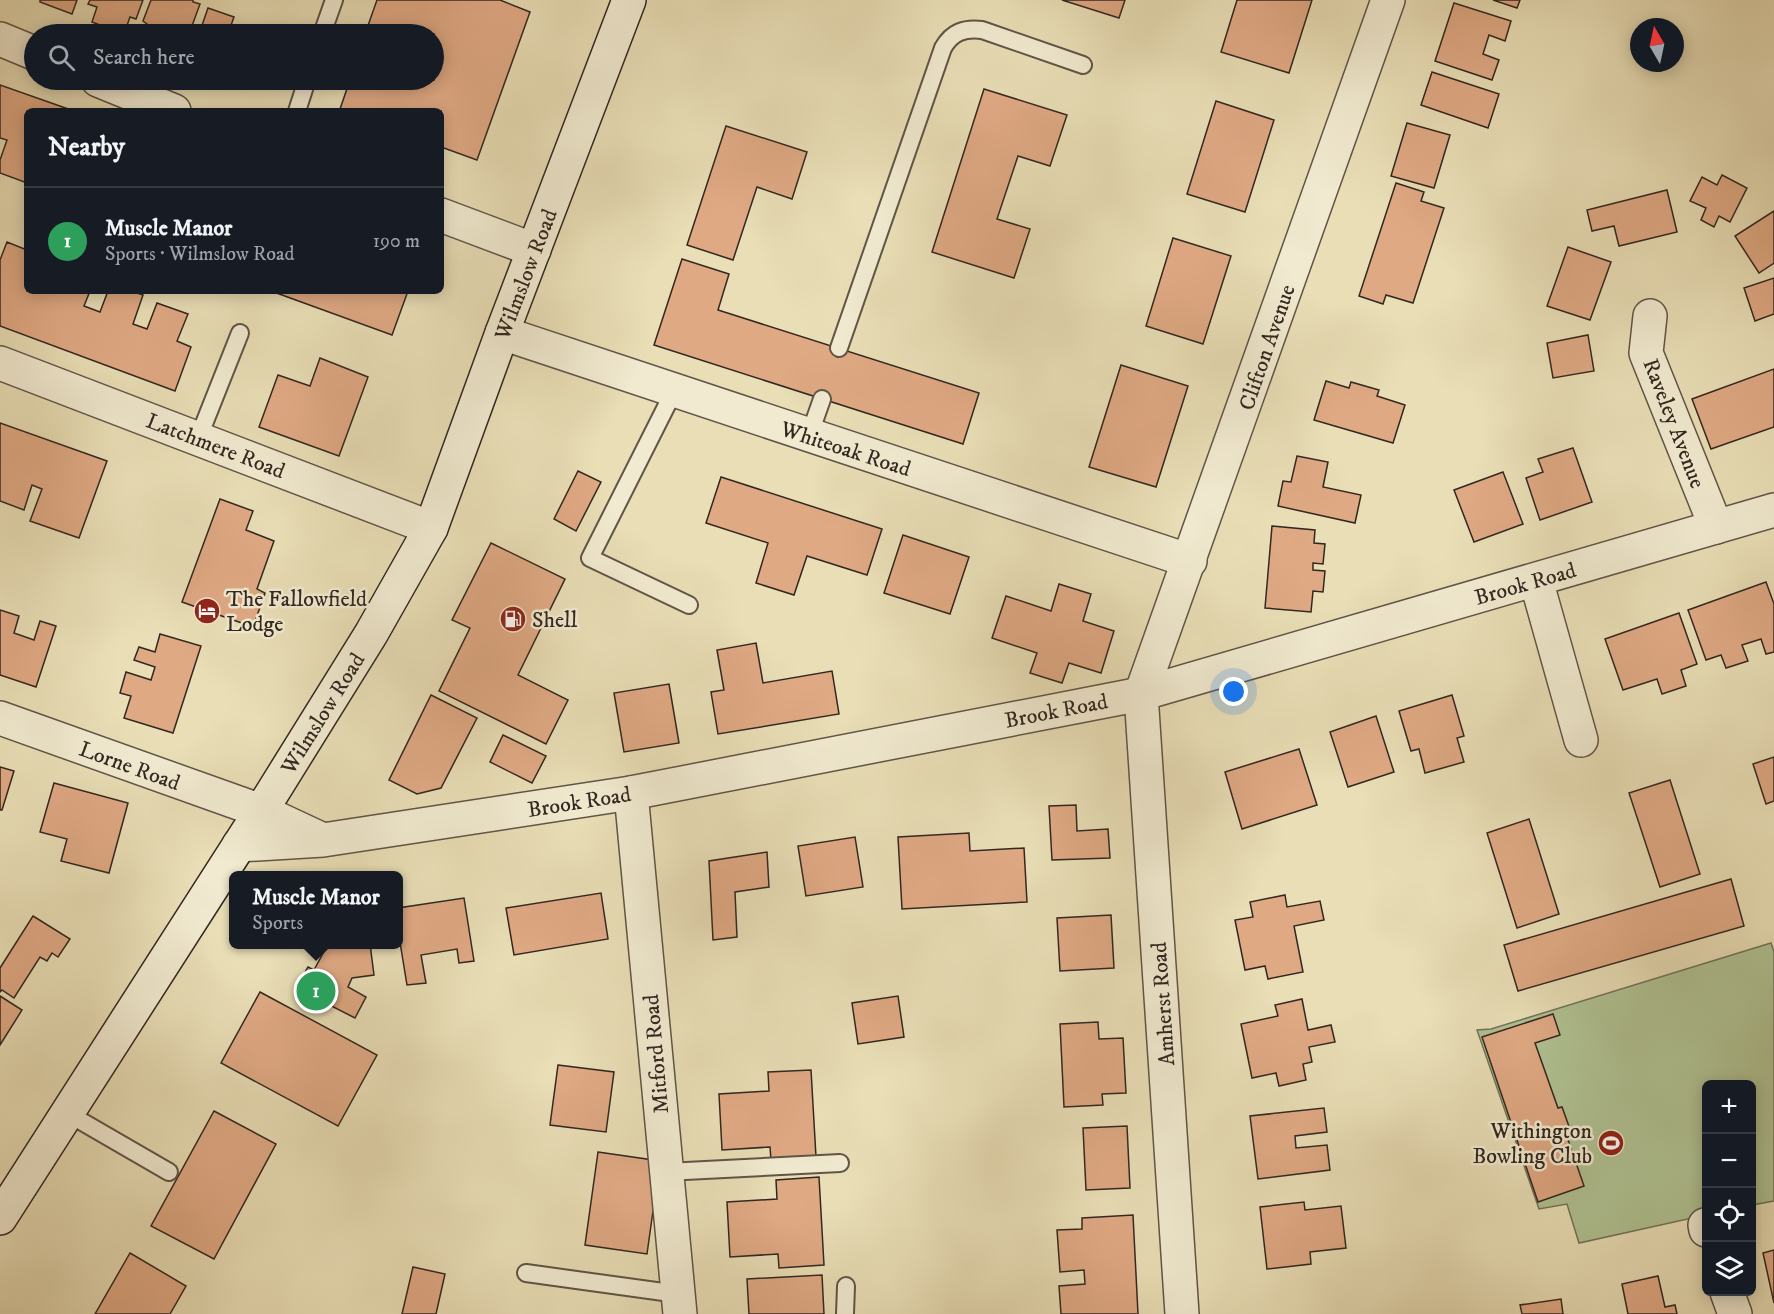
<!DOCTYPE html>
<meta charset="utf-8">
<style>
body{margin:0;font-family:"IM FELL DW Pica",serif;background:#242831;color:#f1f3f6}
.controls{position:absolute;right:18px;bottom:18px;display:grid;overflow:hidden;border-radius:9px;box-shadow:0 3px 15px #0003}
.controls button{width:54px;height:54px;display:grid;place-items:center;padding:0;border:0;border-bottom:2px solid #363941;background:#171b24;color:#f1f3f6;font:30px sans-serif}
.compass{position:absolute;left:1630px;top:18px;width:54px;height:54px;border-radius:50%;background:#171b24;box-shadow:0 3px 15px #0003;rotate:351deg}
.you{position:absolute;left:1234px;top:692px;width:21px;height:21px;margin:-15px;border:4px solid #fff;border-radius:50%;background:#1a73e8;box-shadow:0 0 0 9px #1a73e833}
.badge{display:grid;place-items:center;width:39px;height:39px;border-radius:50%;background:#0f766e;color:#fff;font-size:20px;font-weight:700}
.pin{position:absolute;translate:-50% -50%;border:3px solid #fff;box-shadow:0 2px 6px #0006}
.popup{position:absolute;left:229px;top:871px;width:174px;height:78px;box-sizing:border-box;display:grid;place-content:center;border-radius:9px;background:#171b24;filter:drop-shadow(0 2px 4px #0005);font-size:20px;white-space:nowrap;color:#9ea1a6}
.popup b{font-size:22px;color:#f1f3f6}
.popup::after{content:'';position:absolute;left:50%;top:100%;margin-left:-12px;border:12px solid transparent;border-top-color:#171b24}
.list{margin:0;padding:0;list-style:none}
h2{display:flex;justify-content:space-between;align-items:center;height:78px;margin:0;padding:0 24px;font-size:26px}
h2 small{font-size:20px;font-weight:400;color:#9ea1a6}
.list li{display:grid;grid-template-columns:39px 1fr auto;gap:18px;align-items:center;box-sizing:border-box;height:108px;padding:0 24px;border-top:2px solid #363941}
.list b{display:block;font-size:22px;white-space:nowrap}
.list p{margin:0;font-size:20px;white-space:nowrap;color:#9ea1a6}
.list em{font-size:20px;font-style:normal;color:#9ea1a6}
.icon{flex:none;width:33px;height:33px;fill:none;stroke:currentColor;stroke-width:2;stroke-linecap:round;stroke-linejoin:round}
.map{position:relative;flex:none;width:1774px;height:1314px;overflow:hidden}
.search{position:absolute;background:#171b24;box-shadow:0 3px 15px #0003;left:24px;top:24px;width:420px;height:66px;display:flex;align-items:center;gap:15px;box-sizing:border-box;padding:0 21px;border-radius:33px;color:#9ea1a6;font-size:22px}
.panel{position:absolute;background:#171b24;box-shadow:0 3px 15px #0003;left:24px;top:108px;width:420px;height:186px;border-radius:9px}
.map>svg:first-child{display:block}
.green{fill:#b0c293;stroke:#71745a;stroke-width:1.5}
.building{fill:#dfa984;stroke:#322721;stroke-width:1.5}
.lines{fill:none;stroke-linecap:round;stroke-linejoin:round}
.lane-casing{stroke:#605546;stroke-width:20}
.street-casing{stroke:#605546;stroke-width:36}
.secondary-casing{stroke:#322721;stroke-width:36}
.lane{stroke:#f1ead0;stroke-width:16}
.street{stroke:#f1ead0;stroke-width:33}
.secondary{stroke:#f1ead0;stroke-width:33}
.labels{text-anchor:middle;stroke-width:5;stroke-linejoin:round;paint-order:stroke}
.street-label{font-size:22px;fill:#322721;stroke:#f1ead0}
.poi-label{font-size:22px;fill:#322721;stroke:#f1ead0;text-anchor:start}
</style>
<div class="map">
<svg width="1774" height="1314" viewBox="0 0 1774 1314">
<rect width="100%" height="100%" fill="#e9deb6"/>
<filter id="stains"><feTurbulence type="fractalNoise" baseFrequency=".00333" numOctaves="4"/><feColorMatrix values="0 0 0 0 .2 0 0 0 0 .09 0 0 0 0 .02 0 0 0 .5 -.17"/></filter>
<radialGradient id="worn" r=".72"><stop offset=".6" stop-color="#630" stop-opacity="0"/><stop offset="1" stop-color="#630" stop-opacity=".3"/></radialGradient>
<!-- green -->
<polygon class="green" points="1771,943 1774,952 1774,1201 1752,1205 1752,1084 1706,1084 1706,1215 1579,1243 1567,1204 1539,1209 1477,1030 1491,1029"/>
<!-- building -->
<g class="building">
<polygon points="40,0 77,0 72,14 40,2"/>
<polygon points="90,0 143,0 136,19 130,17 124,34 92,22 97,7 88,4"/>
<polygon points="151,0 193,0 193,2 200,4 189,34 144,34 147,24 143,21"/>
<polygon points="377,0 500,0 530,12 477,160 441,147 441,111 345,111 340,109 350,80 434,80 434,34 365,34"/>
<polygon points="1062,0 1125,0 1119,18"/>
<polygon points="1237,0 1312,0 1289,73 1221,52"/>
<polygon points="1493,0 1520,0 1517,8"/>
<polygon points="1454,3 1511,21 1505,41 1489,35 1483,54 1499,60 1492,80 1435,61"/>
<polygon points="208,8 234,17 230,28 250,34 199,34"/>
<polygon points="1432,72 1499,94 1488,128 1421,105"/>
<polygon points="0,85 74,111 27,111 27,183 0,173 0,160 7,140 0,138"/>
<polygon points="984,89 1067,115 1050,166 1018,156 997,219 1030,229 1014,278 932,252"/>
<polygon points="1216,101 1274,120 1245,212 1187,194"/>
<polygon points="1407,123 1450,135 1434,188 1391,176"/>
<polygon points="726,126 807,152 792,199 757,187 733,260 687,245"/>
<polygon points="1722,175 1747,188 1730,222 1719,216 1714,227 1701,220 1706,208 1690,201 1702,177 1717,185"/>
<polygon points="1396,183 1424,192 1421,201 1444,208 1413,303 1386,295 1383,304 1359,296"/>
<polygon points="1667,190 1677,232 1619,246 1614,226 1592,231 1587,210"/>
<polygon points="1774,211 1774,263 1759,273 1735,236"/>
<polygon points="1173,238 1231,256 1203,344 1146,326"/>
<polygon points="7,242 27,250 27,291 90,291 84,306 100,312 108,291 132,291 143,295 133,324 147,329 157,303 188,314 177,341 191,347 175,391 0,326 0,260"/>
<polygon points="1568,247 1611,262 1590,320 1547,306"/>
<polygon points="682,259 729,274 718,310 979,393 963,444 654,345"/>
<polygon points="1774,278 1774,314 1755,321 1744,288"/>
<polygon points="271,291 408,291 392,335"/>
<polygon points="1588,335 1594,371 1553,378 1547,343"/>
<polygon points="320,358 368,377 339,456 259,427 278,375 310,386"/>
<polygon points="1121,365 1188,386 1156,487 1089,467"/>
<polygon points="1774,369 1774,427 1711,449 1692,399"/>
<polygon points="1326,381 1349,388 1351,382 1379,390 1377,396 1405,405 1393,443 1314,420"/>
<polygon points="0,423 107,461 79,538 30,521 42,489 32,485 24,510 0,501"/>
<polygon points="1573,448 1592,502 1540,520 1526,478 1543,472 1538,459"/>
<polygon points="1297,456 1328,462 1323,487 1361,495 1355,523 1278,506 1283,481 1291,482"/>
<polygon points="578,471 601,482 576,531 554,519"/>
<polygon points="1503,472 1523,524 1474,542 1454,490"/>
<polygon points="721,477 882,529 867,575 807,556 794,595 756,583 768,543 706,523"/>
<polygon points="220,499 253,511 246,530 274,541 257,589 265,593 253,627 182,602"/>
<polygon points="1272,526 1315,530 1314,543 1325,544 1323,564 1313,563 1313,570 1325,571 1323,592 1313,591 1311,612 1265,608"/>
<polygon points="903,535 969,557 950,614 884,593"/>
<polygon points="491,543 565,579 518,675 568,700 546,744 439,691 470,628 452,620"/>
<polygon points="1766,582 1774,604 1774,652 1766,654 1761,639 1742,645 1748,661 1726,668 1721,655 1706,660 1688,610"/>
<polygon points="1059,584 1091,594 1083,621 1114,631 1101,673 1069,663 1062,683 1030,673 1037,653 992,638 1006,596 1051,611"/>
<polygon points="0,610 19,616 14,633 34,640 40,621 56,626 36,687 0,675"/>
<polygon points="1679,613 1697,664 1681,670 1686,686 1662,694 1657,679 1623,690 1605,639"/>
<polygon points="160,634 201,646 173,733 124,718 131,696 120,693 126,672 151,680 155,667 134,660 139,647 155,652"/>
<polygon points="756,643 763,683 832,671 839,714 718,734 711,692 724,690 717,650"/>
<polygon points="669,684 679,743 624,752 614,693"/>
<polygon points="431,695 477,718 441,788 417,794 389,780"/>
<polygon points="1452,695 1464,736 1457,738 1464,762 1425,773 1419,749 1411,751 1399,711"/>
<polygon points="1376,716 1394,772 1348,787 1330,732"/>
<polygon points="503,735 546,756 532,783 490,762"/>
<polygon points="1299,749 1317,805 1242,829 1225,772"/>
<polygon points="1774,757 1774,801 1766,804 1753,764"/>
<polygon points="0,767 14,771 2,810 0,810"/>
<polygon points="1670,780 1700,874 1660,887 1629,793"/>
<polygon points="54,783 128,803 109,873 61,861 67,839 40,832"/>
<polygon points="1076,805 1077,831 1108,829 1110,858 1052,860 1049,806"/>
<polygon points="1529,819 1559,914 1517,928 1487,833"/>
<polygon points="969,833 970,851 1024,848 1027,902 902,909 898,837"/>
<polygon points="855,837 863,887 806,896 798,846"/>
<polygon points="767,852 769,887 735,892 737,937 713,940 709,861"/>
<polygon points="1731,879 1744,926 1518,991 1504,945"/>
<polygon points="601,893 608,939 514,955 506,908"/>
<polygon points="1285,895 1287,907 1320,901 1324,920 1294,926 1303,972 1268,979 1265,966 1245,970 1235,920 1253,917 1250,902"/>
<polygon points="464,898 474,961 459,963 457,949 421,955 426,983 407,985 398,930 398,908"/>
<polygon points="1111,915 1114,968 1060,971 1057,918"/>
<polygon points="33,916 70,939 58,957 52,953 47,961 40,957 14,998 2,990 0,992 0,968"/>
<polygon points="328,944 370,944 374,975 352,978 348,987 366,997 355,1018 296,988 308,967 314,970"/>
<polygon points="260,992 377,1055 338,1126 221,1063"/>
<polygon points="0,996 22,1010 0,1045"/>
<polygon points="898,996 904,1037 858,1044 852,1003"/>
<polygon points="1302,999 1308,1030 1331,1025 1335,1042 1309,1047 1312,1062 1303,1064 1306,1080 1279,1086 1276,1073 1252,1078 1241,1024 1278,1016 1275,1005"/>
<polygon points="1553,1014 1560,1035 1535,1043 1558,1108 1562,1107 1571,1132 1566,1134 1584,1186 1538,1202 1482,1037"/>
<polygon points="1098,1022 1099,1039 1123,1038 1126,1093 1102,1094 1103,1105 1064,1107 1060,1024"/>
<polygon points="558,1065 614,1072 606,1132 550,1125"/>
<polygon points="811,1070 816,1157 771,1160 770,1147 722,1150 719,1094 769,1091 768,1072"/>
<polygon points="1324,1108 1327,1132 1295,1136 1296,1148 1327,1145 1330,1170 1258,1179 1250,1116"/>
<polygon points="214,1111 276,1144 214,1259 151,1226"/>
<polygon points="1127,1126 1130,1188 1086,1190 1083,1128"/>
<polygon points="598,1152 660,1161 647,1254 585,1245"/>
<polygon points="819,1177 824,1265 779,1268 778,1254 730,1257 727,1202 777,1199 776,1180"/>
<polygon points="1304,1202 1305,1210 1341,1206 1346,1248 1310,1252 1311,1264 1267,1269 1260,1207"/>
<polygon points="1133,1215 1138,1314 1061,1314 1059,1286 1085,1284 1084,1270 1060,1272 1057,1230 1082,1229 1082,1218"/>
<polygon points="1774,1250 1774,1303 1763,1253"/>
<polygon points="130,1253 186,1286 170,1314 95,1314"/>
<polygon points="413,1267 445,1274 436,1314 402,1314"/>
<polygon points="822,1275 824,1314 749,1314 747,1279"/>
<polygon points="1658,1276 1665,1307 1675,1305 1677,1314 1628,1314 1622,1284"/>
<polygon points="1561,1299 1563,1314 1522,1314 1520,1305"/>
</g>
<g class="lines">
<defs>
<g id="lane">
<polyline points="322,34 334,0"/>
<polyline points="297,111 307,80"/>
<path d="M 839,348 L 943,48 C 952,32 964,28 982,30 L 1083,65"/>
<polyline points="674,391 590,558 689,605"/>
<polyline points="809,436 822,399"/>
<polyline points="198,439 240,333"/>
<polyline points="67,1113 169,1172"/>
<polyline points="666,1172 840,1163"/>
<polyline points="526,1273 678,1294"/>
<polyline points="845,1314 846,1286"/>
</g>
<g id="street">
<polyline points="0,39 34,53"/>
<polyline points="98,80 174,111"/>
<polyline points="441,215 534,250"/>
<polyline points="1650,316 1646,353 1716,527"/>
<polyline points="502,333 1190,561"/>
<polyline points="0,363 431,528"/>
<polyline points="1536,580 1581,740"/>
<polyline points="0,718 261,811 321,839"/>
<polyline points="631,793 680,1314"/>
<polyline points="239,845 323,840 631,793 1141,694 1774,510"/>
<polyline points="1705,1225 1706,1230"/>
<polyline points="1727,1292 1735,1314"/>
<polyline points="1182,1314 1141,694 1388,0"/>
</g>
<polyline id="secondary" points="0,1218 261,811 371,634 431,528 502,333 629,0"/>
</defs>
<!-- lane casing -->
<use href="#lane" class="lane-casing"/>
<!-- street casing -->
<use href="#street" class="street-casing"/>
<!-- secondary casing -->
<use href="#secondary" class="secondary-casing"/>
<!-- lane -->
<use href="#lane" class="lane"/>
<!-- street -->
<use href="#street" class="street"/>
<!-- secondary -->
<use href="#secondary" class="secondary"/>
</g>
<!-- icons -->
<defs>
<symbol id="hotel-disc" viewBox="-11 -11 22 22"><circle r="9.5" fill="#8f2418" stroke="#f1ead0"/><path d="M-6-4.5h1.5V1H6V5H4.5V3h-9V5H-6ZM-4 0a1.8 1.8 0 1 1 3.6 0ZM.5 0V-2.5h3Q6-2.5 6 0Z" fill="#fff"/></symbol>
<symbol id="fuel-disc" viewBox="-11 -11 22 22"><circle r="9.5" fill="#8f2418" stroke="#f1ead0"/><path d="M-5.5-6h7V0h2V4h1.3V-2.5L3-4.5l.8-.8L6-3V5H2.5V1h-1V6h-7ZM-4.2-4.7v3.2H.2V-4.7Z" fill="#fff"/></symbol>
<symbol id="stadium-disc" viewBox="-11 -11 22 22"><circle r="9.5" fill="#8f2418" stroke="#f1ead0"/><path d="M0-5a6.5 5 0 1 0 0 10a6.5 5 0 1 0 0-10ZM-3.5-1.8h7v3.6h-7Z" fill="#fff"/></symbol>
</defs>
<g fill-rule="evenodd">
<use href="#hotel-disc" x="192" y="596" width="30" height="30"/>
<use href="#fuel-disc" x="498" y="604" width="30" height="30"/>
<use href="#stadium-disc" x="1596" y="1128" width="30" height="30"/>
</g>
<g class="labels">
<!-- street labels -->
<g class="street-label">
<text transform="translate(525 274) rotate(-69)" y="8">Wilmslow Road</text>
<text transform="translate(1266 347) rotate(-71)" y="8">Clifton Avenue</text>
<text transform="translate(1675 423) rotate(69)" y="8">Raveley Avenue</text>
<text transform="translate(216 445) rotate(21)" y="8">Latchmere Road</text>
<text transform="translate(846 448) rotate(18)" y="8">Whiteoak Road</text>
<text transform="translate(1525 583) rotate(-16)" y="8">Brook Road</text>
<text transform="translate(1056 710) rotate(-11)" y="8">Brook Road</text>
<text transform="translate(322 713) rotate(-58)" y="8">Wilmslow Road</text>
<text transform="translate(130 765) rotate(20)" y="8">Lorne Road</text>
<text transform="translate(579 801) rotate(-9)" y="8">Brook Road</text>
<text transform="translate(1162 1004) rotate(-94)" y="8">Amherst Road</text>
<text transform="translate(655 1054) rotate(-95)" y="8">Mitford Road</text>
</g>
<!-- poi labels -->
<g class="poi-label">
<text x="226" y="606">The Fallowfield<tspan x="226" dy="25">Lodge</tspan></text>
<text x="532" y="627">Shell</text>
<text x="1592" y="1138" text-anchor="end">Withington<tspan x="1592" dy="25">Bowling Club</tspan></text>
</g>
</g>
<rect width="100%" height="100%" filter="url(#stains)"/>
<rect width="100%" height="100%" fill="url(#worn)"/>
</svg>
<div class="controls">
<button>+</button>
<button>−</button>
<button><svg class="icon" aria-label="locate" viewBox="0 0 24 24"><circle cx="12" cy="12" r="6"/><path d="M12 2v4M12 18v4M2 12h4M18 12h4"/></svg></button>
<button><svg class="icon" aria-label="layers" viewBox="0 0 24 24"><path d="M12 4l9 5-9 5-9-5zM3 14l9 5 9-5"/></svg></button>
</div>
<svg class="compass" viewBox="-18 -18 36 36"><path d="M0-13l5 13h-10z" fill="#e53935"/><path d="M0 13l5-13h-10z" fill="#9ea1a6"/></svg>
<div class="you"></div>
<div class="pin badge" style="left:316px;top:991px;background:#2e9e5b">1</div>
<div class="popup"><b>Muscle Manor</b>Sports</div>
<div class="search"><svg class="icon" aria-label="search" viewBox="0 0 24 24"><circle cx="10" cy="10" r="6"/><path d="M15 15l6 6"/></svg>Search here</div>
<section class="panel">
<h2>Nearby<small></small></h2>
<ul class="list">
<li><span class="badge" style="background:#2e9e5b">1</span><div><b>Muscle Manor</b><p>Sports · Wilmslow Road</p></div><em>190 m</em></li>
</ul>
</section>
</div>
